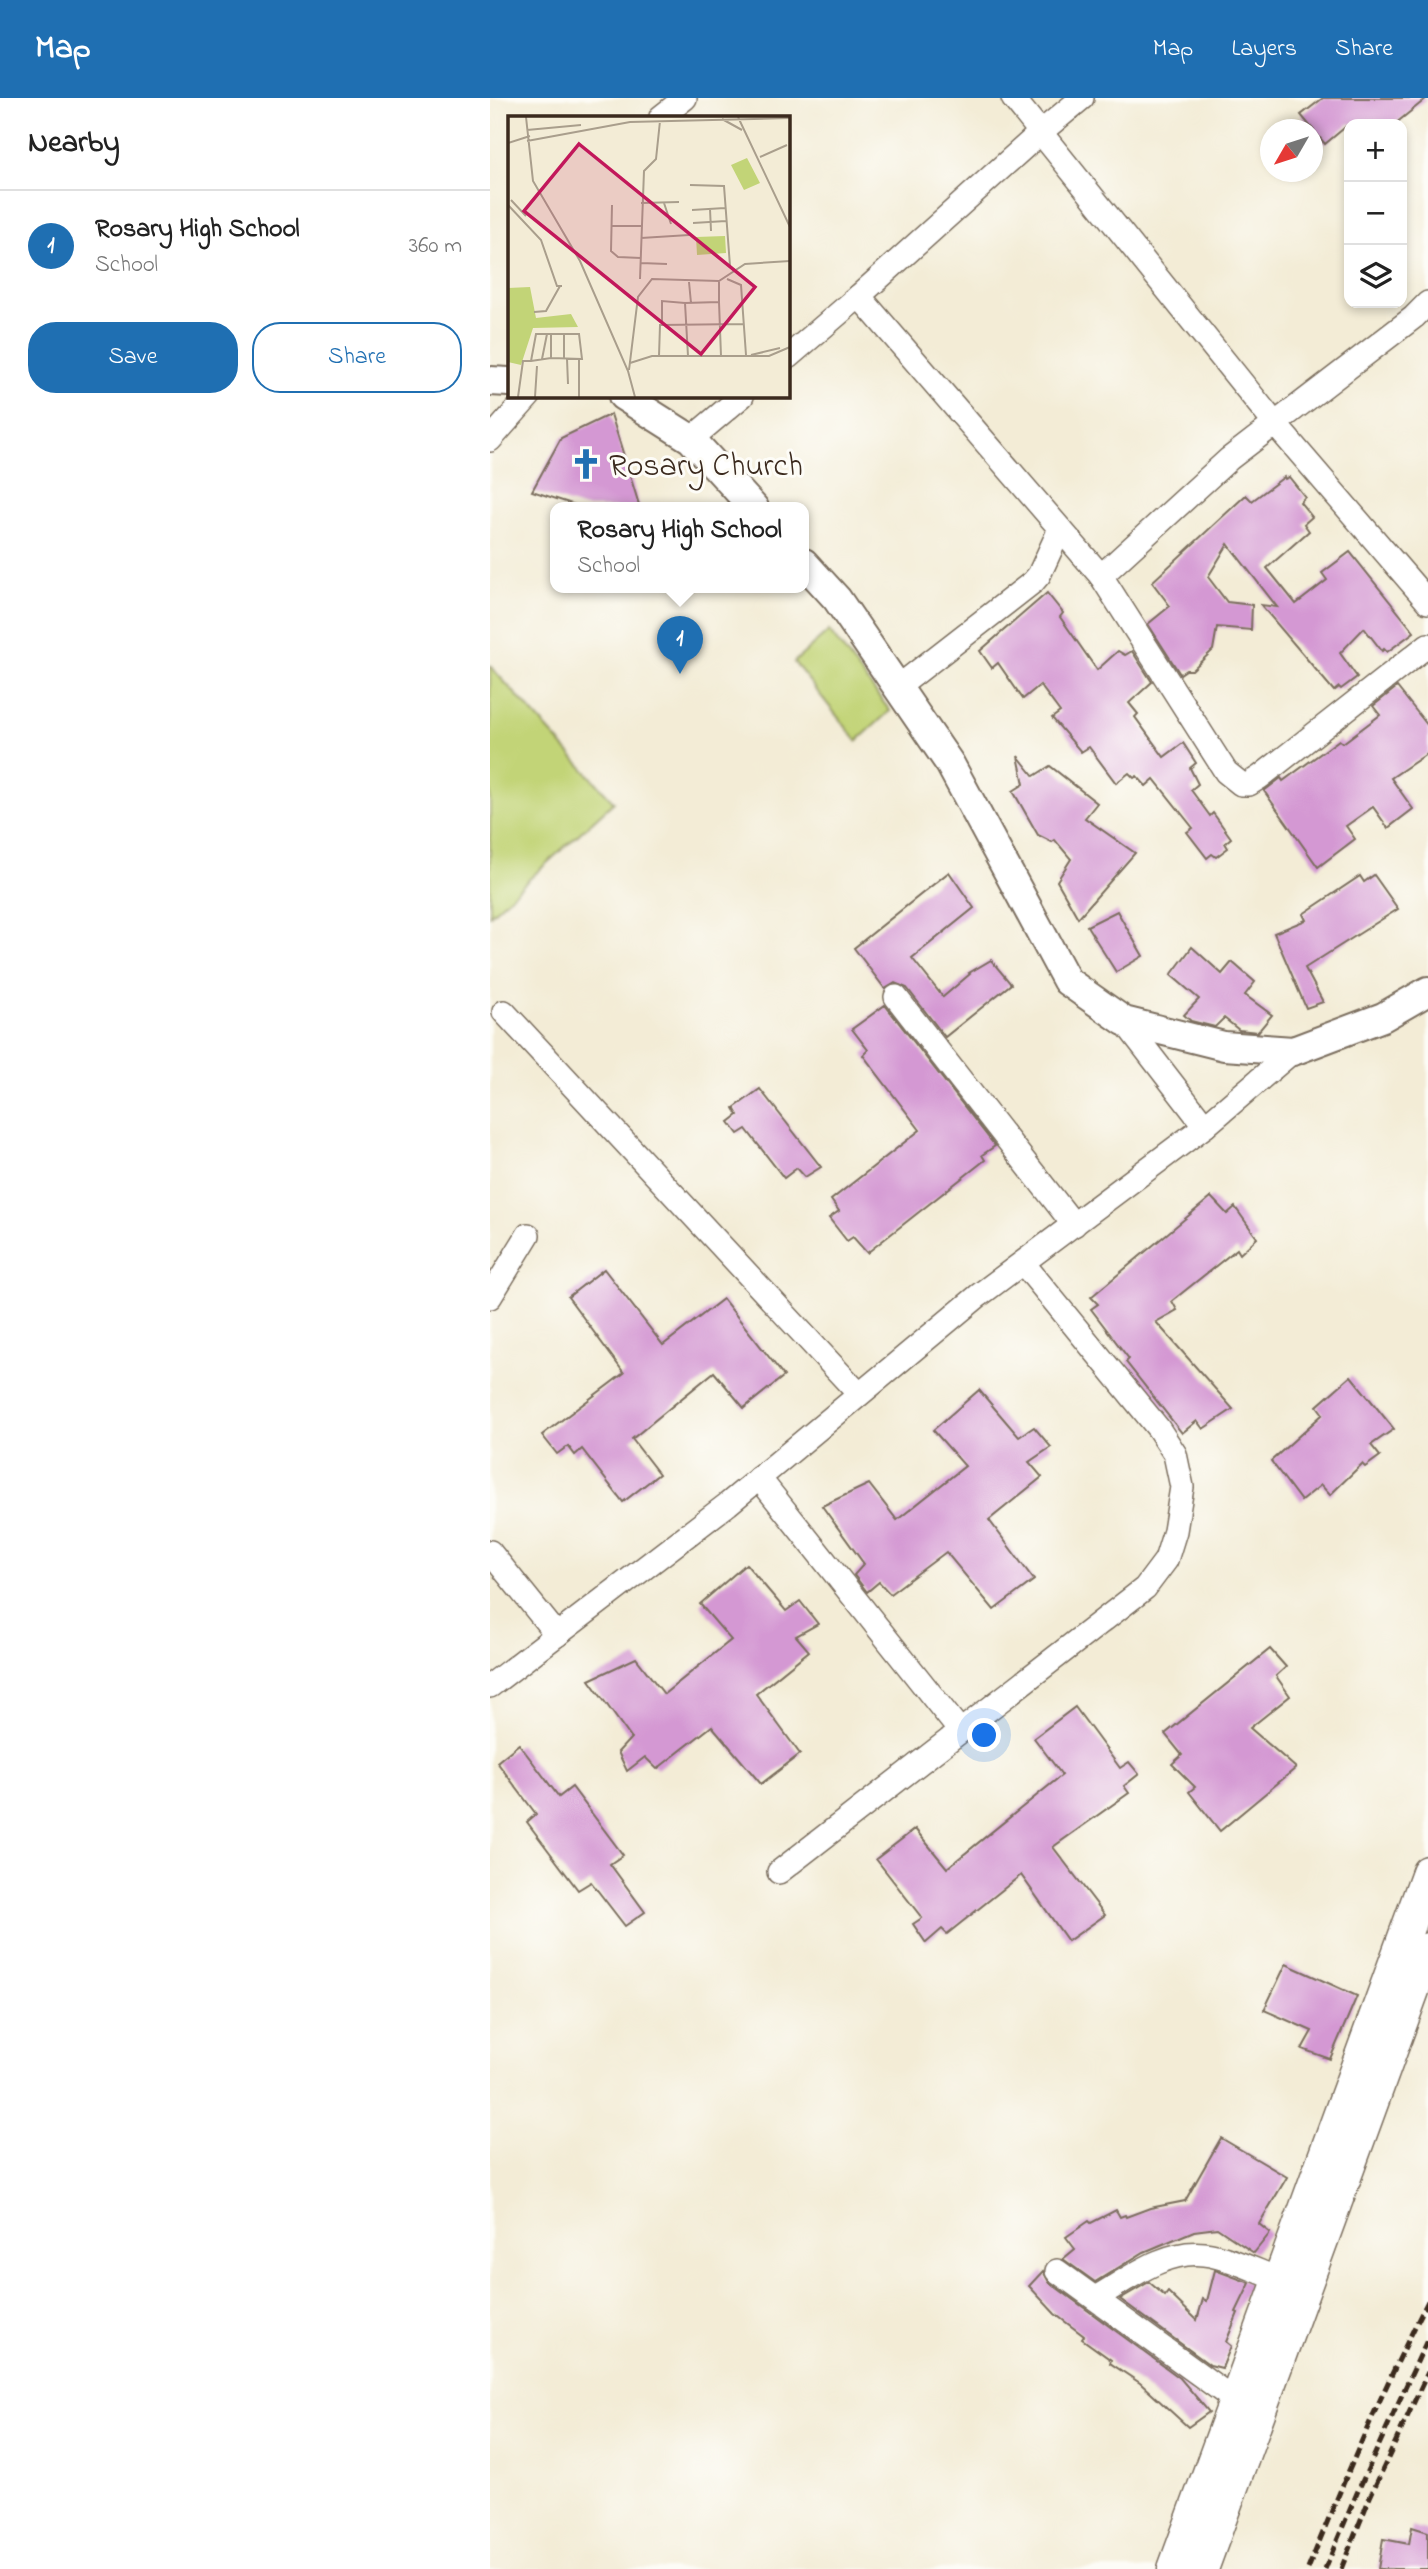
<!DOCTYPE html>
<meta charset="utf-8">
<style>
body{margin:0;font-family:"Indie Flower",sans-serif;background:#f6f6f6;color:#222}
.controls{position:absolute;right:21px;top:21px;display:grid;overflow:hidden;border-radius:14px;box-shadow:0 4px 10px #0003}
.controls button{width:63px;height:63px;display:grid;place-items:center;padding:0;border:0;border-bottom:2px solid #e0e0e0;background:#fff;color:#222;font:35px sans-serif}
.compass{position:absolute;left:770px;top:21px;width:63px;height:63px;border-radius:50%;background:#fff;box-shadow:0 4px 10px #0003;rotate:231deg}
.you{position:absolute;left:495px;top:1638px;width:24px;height:24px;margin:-18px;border:5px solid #fff;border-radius:50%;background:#1a73e8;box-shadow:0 0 0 10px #1a73e833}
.badge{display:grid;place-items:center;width:46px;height:46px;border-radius:50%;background:#1f6fb2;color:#fff;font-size:23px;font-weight:700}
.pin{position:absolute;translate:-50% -58px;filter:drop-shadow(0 2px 4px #0008)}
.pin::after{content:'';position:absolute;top:37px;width:24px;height:21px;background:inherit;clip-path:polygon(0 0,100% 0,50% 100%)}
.popup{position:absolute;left:60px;top:404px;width:259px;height:91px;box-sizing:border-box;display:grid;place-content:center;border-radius:14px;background:#fff;filter:drop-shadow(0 2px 5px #0005);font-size:23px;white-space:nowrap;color:#767676}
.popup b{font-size:26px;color:#222}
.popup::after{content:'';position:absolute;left:50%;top:100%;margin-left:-14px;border:14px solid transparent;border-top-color:#fff}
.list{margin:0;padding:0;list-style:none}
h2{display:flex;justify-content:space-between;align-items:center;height:91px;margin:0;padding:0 28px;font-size:30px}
h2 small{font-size:23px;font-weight:400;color:#767676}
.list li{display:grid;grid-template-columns:46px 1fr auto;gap:21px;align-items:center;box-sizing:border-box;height:112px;padding:0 28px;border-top:2px solid #e0e0e0}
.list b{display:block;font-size:26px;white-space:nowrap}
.list p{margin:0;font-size:23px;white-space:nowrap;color:#767676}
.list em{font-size:23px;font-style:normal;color:#767676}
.actions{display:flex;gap:14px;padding:21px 28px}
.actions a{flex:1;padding:16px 0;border:2px solid #1f6fb2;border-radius:28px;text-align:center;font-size:24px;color:#1f6fb2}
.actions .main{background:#1f6fb2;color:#fff}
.icon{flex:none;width:38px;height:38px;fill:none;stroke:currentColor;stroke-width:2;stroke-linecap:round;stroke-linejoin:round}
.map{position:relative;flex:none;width:938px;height:2471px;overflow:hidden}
header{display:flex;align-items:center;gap:42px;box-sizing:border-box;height:98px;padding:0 35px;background:#1f6fb2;color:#fff}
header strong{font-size:33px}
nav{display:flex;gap:38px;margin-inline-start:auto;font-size:24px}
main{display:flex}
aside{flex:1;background:#fff}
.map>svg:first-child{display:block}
.green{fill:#c2d477;stroke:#7e7f4a;stroke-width:2}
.building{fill:#d498d3}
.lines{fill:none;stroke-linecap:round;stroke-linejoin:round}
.minor-casing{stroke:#7b6e5e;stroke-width:26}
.tertiary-casing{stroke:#7b6e5e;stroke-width:32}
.secondary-casing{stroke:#7b6e5e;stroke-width:35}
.minor{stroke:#fff;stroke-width:23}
.tertiary{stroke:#fff;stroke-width:28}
.secondary{stroke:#fff;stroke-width:32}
.rail{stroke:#3b2a1e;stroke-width:5;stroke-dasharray:10 5;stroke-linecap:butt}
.labels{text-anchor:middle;stroke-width:6;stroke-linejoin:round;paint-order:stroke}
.poi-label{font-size:32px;fill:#3b2a1e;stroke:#fdfcf7;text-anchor:start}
.inset-road{fill:none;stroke:#a99e8c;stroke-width:2}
.view{fill:#c2185b;fill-opacity:0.15;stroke:#c2185b;stroke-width:3.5}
.inset-edge{fill:none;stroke:#3b2a1e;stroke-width:3.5}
</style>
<header>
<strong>Map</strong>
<nav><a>Map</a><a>Layers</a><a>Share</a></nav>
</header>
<main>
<aside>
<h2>Nearby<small></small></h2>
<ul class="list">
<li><span class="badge">1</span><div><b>Rosary High School</b><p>School</p></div><em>360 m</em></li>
</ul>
<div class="actions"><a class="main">Save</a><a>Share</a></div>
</aside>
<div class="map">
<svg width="938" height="2471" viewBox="0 0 938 2471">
<rect width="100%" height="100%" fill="#fdfcf7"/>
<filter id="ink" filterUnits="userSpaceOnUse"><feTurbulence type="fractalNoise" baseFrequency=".0143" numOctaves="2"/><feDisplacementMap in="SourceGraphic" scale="14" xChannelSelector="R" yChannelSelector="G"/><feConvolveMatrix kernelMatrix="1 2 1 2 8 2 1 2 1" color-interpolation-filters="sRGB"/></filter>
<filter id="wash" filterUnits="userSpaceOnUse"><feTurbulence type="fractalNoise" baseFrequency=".00686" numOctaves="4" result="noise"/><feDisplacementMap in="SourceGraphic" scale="28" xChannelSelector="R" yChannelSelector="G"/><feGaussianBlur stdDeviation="1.57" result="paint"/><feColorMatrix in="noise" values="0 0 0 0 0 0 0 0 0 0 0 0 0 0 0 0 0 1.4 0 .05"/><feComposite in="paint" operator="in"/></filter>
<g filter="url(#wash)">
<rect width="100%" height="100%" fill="#f3ecd6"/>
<!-- green -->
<g class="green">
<polygon points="339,533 400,613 367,643 304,564"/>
<polygon points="0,568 124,704 0,817"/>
</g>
<g id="blocks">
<!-- building -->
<g class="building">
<polygon points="833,0 937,0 905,26 859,26 835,46 811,17"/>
<polygon points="121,316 150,410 94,410 42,393 71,340"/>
<polygon points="794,379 795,381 799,379 815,399 810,404 822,419 814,426 819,433 777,470 806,506 837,482 832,475 860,454 924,534 897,554 894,551 892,553 874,530 850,555 867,579 851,591 849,589 844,593 771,507 787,509 738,446 718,479 737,504 762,507 761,532 727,529 723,552 702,572 696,572 690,576 658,526 680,508 662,484 756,397 762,403"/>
<polygon points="557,495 573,515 570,519 607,572 628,553 635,557 642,553 662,584 639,605 648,616 645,619 674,659 693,645 706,665 700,670 708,686 701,692 720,718 723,715 741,740 735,745 738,750 726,759 722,756 717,760 697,734 703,730 664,681 656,688 647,678 644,680 639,675 626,685 599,649 591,654 562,620 570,614 550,587 533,601 508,565 502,570 490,553"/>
<polygon points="907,589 938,628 938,655 901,680 923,711 898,730 883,709 856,728 865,741 828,769 774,693 791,680 793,683 849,642 853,645 890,617 883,608"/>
<polygon points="528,658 544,678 560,668 607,705 595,720 645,755 588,820 567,783 581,761 565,742 562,744 548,737 523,693 534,686"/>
<polygon points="459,774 484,810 422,860 453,899 480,876 479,875 501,862 521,886 455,939 417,890 405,885 395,891 364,850"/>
<polygon points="884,777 908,811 815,870 833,904 816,910 784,835 816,822 813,816 870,778 874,784"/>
<polygon points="627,813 653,858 626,874 597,828"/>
<polygon points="702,849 732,876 742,864 765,884 755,897 782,917 768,934 749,932 734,920 725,929 701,923 694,917 709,901 681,877"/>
<polygon points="395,907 505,1048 492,1057 495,1062 377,1155 363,1139 357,1143 339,1120 349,1113 341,1102 430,1032 373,957 378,952 362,931"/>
<polygon points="270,991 331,1069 315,1079 307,1070 294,1080 256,1031 248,1036 239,1024 248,1017 244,1010"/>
<polygon points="721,1099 737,1116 745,1109 767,1140 750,1156 747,1151 682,1203 687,1212 666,1224 743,1311 713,1331 707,1323 692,1335 636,1264 639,1261 601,1211 608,1206 601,1199"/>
<polygon points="114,1171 173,1247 233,1201 294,1278 254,1310 224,1274 142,1341 169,1376 133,1404 92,1351 85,1357 78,1348 67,1356 52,1337 134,1275 78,1199"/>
<polygon points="861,1278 904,1331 881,1347 890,1358 875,1369 872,1366 840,1397 831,1387 811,1403 781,1363 833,1316 827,1308"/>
<polygon points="489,1292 529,1339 544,1329 561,1349 539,1364 552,1379 499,1422 544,1482 504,1512 456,1454 400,1496 389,1484 377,1494 364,1477 374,1466 332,1408 379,1386 407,1422 475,1368 443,1332"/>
<polygon points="256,1466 296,1513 310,1503 328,1526 306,1538 319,1553 266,1596 310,1656 271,1686 222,1628 167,1671 155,1659 137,1673 128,1654 141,1640 99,1582 146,1560 174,1596 241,1542 210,1506"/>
<polygon points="780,1551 796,1569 786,1578 800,1598 760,1630 806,1670 730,1733 699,1694 705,1689 682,1666 692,1657 675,1636"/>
<polygon points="585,1609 630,1670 639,1664 649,1676 634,1688 639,1695 563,1749 615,1817 578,1843 531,1777 457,1836 452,1831 436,1845 423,1826 432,1820 386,1761 425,1731 457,1770 572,1677 544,1640"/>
<polygon points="29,1646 69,1699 82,1689 133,1757 120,1766 155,1814 135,1828 101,1784 88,1792 37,1724 46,1716 7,1664"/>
<polygon points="796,1866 867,1898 840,1961 812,1951 822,1933 774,1912"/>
<polygon points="731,2040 797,2079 769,2126 780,2135 764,2155 727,2130 704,2133 654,2154 605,2184 573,2161 585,2151 576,2139 599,2123 601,2125 626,2112 630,2119 635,2117 636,2119 660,2110 695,2103"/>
<polygon points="725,2172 760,2185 746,2214 748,2215 736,2244 741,2248 732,2270 720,2267 630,2201 659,2184 675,2198 678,2194 707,2222 713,2201 717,2203"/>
<polygon points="553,2173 559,2184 690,2280 719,2314 698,2329 650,2285 620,2265 621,2262 592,2241 594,2238 565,2216 539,2188"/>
<polygon points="922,2429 938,2434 938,2471 888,2471 893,2441 919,2446"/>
</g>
</g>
</g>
<g filter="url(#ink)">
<use href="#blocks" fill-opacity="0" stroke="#7b6e5e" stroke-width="2"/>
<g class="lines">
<defs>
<g id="minor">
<polyline points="523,0 785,326 938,504"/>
<polyline points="171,19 195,0"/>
<polyline points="369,198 551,34 592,0"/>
<polyline points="298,259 369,198 611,478 739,361 924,219 938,205"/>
<polyline points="201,341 252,298"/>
<polyline points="0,342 39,298"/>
<polyline points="611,478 736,674 751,686 759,686 770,679 938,547"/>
<polyline points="408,589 543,484 549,477 570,431"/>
<polyline points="406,899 584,1127"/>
<polyline points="14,914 369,1296"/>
<polyline points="634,923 715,1028 803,953"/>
<polyline points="0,1199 38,1137"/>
<polyline points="269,1380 470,1633"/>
<polyline points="0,1454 67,1537"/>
<polyline points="0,1588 238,1406 488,1198 715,1028"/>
<polyline points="289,1774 655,1490 676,1462 685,1433 692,1389 685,1356 668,1330 533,1165"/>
<polyline points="567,2173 746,2303"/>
<path d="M 605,2200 C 637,2182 675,2151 714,2156 C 739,2159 766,2173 791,2182"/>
</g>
<g id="tertiary">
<polyline points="0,283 19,284"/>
<polyline points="133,298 201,341 264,410"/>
<polyline points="314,465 347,501 460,666 577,883 634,923 734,948 803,953 893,919 938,893"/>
</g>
<g id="secondary">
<polyline points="684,2471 938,1774"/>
<polyline points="712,2471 938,1851"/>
</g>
</defs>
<!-- minor casing -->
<use href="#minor" class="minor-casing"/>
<!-- tertiary casing -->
<use href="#tertiary" class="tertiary-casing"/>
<!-- secondary casing -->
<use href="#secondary" class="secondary-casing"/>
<!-- minor -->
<use href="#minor" class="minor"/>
<!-- tertiary -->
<use href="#tertiary" class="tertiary"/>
<!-- secondary -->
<use href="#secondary" class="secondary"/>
<!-- rail -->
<g class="rail">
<path d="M 818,2471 C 855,2380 893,2290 938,2203"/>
<polyline points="835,2471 867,2395 938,2240"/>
<polyline points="851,2471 880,2399 938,2274"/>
</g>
</g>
</g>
<!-- icons -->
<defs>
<symbol id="church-bare" viewBox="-9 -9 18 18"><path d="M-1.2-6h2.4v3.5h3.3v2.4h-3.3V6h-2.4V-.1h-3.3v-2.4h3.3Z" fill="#1f6fb2" stroke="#fdfcf7" stroke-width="2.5" paint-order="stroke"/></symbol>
</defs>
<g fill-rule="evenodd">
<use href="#church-bare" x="74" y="344" width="44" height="44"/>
</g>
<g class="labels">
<!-- poi labels -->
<g class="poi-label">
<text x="119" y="377">Rosary Church</text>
</g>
</g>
<!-- overview -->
<g transform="translate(18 18)">
<rect width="282" height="282" fill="#f3ecd6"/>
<path d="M 239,42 L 252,67 L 236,74 L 223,49 ZM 217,120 L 218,137 L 189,139 L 188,121 ZM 22,171 L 28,202 L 63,198 L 70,211 L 25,212 L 13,249 L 0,246 L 0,172 Z" fill="#c2d477"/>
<path class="inset-road" d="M 18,1 L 25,65 L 72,145 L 120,255 L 127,281M 230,1 L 282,111M 214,3 L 234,14M 19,14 L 73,9M 19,25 L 122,6 L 282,2M 0,27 L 22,20M 252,41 L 279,29M 182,69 L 216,70 L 222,150M 3,84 L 18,100M 133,87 L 171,86M 156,87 L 163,108M 0,89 L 33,124 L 49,170 L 54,170M 104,89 L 103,135 L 110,141 L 133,142M 202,93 L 203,115M 184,94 L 217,92M 185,107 L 218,105M 103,110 L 133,110M 133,122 L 181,119M 133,147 L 159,148M 132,163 L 136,55 L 148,43 L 152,5M 219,163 L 233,169 L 238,239M 181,166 L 183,187M 211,186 L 213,240M 26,196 L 38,195 L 52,170M 154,209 L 154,185 L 177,187M 43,218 L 43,242M 56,218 L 56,243M 243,239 L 272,232M 151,240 L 152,209 L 235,208M 180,240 L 177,187 L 211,186 L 211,165M 34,243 L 39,218M 59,243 L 60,268M 71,243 L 71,281M 122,247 L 144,240 L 261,240 L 282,231M 121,254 L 130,181 L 144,163 L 211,165 L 237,148 L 282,145M 10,281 L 15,245 L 23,245 L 43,242 L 74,243 L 71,218 L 28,218 L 23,245M 27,281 L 29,250"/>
<path class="view" d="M 71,28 L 247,171 L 193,238 L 16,95 Z"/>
<rect width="282" height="282" class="inset-edge"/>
</g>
</svg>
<div class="controls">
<button>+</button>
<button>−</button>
<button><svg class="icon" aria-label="layers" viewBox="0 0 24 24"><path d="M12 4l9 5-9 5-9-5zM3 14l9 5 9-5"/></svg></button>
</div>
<svg class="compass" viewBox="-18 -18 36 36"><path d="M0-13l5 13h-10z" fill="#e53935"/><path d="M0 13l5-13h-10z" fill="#767676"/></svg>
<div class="you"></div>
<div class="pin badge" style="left:190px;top:576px">1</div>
<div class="popup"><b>Rosary High School</b>School</div>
</div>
</main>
